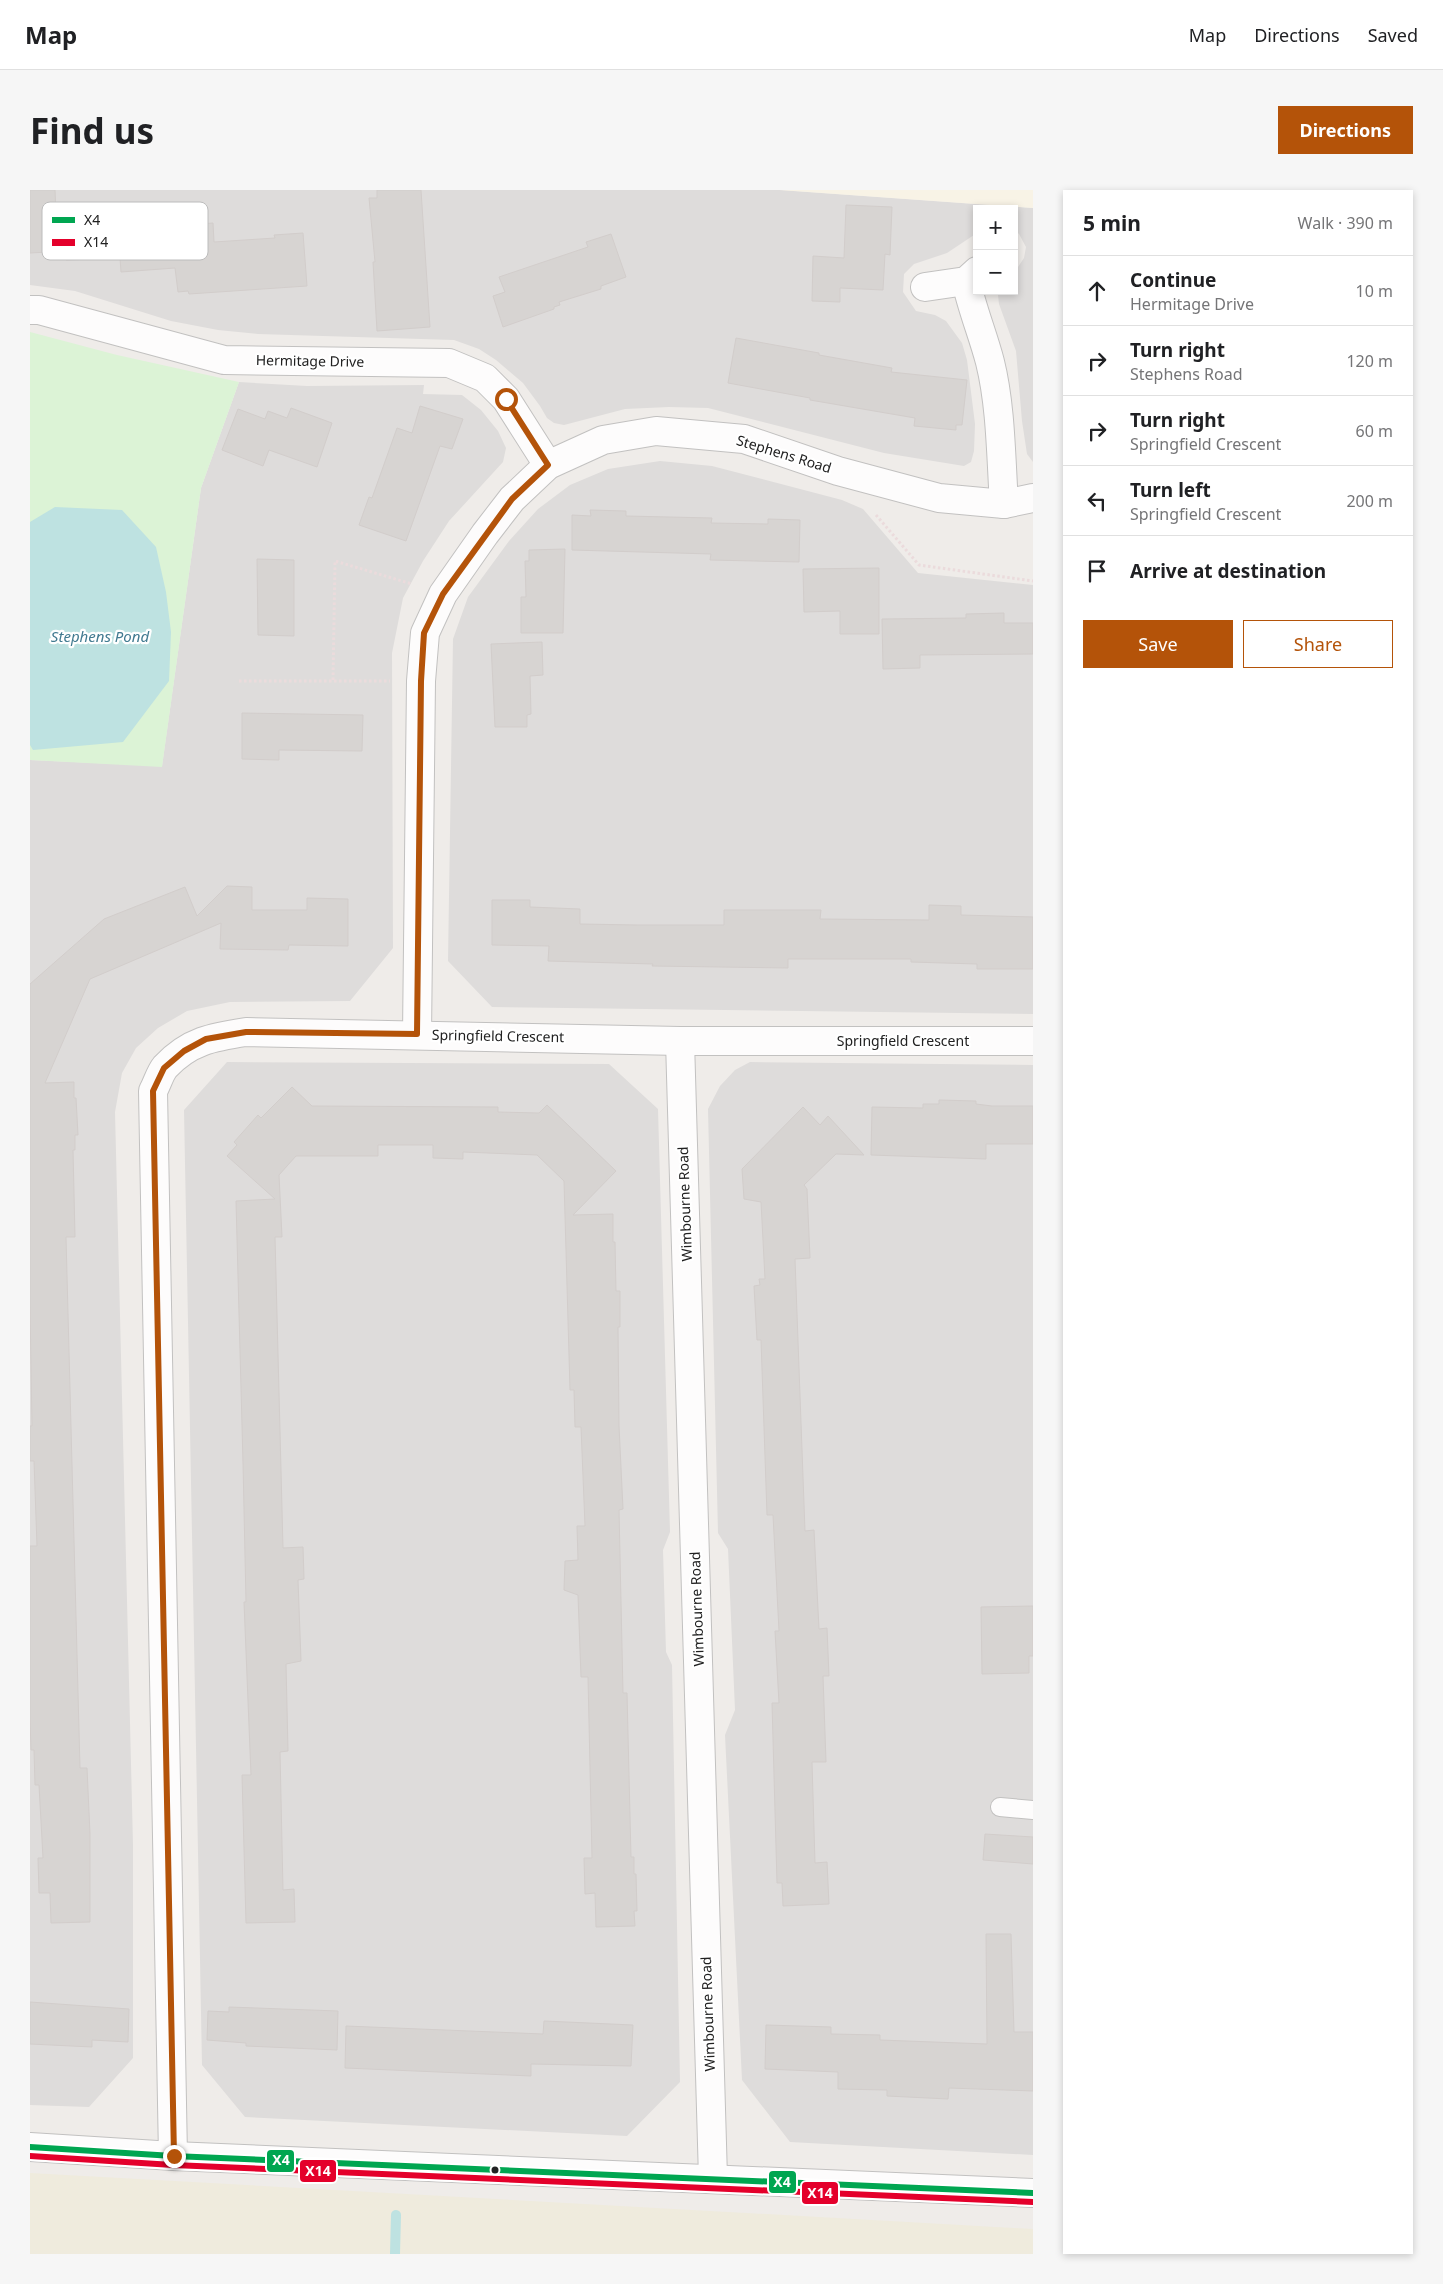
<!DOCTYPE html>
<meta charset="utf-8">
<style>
body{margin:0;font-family:"Noto Sans",sans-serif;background:#f6f6f6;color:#202124}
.controls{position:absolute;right:15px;top:15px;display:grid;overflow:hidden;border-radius:0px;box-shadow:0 2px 8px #0003}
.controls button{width:45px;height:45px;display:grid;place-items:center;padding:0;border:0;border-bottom:1px solid #e0e0e0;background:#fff;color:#202124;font:25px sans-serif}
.stop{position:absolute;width:15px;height:15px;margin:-11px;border:4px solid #b45309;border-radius:50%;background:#fff}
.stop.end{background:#b45309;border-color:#fff;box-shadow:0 1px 5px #0008}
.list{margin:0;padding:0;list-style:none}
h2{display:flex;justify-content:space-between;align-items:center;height:65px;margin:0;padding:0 20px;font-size:21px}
h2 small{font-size:16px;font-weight:400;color:#757577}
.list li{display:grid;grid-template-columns:32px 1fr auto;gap:15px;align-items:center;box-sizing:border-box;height:70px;padding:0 20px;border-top:1px solid #e0e0e0}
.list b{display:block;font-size:19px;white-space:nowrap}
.list p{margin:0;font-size:16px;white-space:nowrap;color:#757577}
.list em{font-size:16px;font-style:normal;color:#757577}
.actions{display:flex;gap:10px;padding:15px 20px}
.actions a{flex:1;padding:11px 0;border:1px solid #b45309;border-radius:0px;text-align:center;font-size:18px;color:#b45309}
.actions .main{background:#b45309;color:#fff}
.icon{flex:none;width:28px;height:28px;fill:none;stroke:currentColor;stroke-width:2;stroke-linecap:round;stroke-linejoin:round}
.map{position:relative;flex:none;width:1003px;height:2064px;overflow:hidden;border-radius:0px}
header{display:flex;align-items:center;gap:30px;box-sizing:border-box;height:70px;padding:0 25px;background:#fff;border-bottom:1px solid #e0e0e0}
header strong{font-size:24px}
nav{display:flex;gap:28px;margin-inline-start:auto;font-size:18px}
.intro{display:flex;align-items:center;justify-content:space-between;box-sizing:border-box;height:120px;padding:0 30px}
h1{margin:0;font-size:35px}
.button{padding:12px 22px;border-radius:0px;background:#b45309;color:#fff;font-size:18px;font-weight:700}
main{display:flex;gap:30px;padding:0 30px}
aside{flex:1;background:#fff;border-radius:0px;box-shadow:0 2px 8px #0003}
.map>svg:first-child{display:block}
.residential{fill:#dedcdb}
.education{fill:#f8f3e6}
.farmland{fill:#efebdd}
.park{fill:#dcf3d6}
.water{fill:#bee2e1}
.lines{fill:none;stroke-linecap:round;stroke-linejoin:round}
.stream{stroke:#bee2e1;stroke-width:10}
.building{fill:#d7d4d2;stroke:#d2cdcb}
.service-casing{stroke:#c2c1c0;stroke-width:20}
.minor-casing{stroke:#c2c1c0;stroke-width:30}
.path{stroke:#ebdbdc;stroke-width:3;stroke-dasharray:2.5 2.5;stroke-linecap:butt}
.service{stroke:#fdfcfc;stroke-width:18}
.minor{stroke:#fdfcfc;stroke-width:28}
.bus-1-casing{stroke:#fff;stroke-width:10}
.bus-2-casing{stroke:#fff;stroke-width:10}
.bus-1{stroke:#00a651;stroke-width:6}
.bus-2{stroke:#e4002b;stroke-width:6}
.route{stroke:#b45309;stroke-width:6}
.bus-dot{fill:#212121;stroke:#fff;stroke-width:2}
.labels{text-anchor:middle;stroke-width:4.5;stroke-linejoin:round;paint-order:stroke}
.street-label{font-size:14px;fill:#212121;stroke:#fff}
.water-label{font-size:15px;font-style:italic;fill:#417a90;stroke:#fff}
.key{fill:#fff;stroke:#bcbcbc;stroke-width:1}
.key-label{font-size:14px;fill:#212121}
.line-badge{stroke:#fff;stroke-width:2}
.badge-label{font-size:14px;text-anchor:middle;font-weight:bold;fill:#fff}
</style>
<header>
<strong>Map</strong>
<nav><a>Map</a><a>Directions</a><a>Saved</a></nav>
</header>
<div class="intro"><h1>Find us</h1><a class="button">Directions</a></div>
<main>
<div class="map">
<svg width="1003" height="2064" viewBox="0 0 1003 2064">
<rect width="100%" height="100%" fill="#efece9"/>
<!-- residential -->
<g class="residential">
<polygon points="0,0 750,0 1003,18 1003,272 997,264 992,231 986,161 969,114 968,105 970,101 984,101 984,83 994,68 996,57 989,44 984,39 984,19 947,19 947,43 917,63 884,74 874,84 873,102 886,121 905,125 916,131 932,153 937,170 945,234 944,261 941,272 934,276 854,263 678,218 639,217 595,219 534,235 524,233 517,228 510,216 493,193 466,170 449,159 424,150 228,144 188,140 141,131 45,101 0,95"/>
<polygon points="209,192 277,196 394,195 393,204 432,205 451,220 468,241 476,258 473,272 419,331 393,371 373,408 362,463 363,758 320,811 200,812 157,821 128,838 106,858 92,883 85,922 103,1655 103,1868 59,1917 0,1915 0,570 132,576 171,298"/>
<polygon points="630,271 682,276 812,310 833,319 888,383 1003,395 1003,824 462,817 418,771 423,449 438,407 479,351 508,319 540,295 578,279"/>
<polygon points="197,872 579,874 628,919 640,1342 633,1360 636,1462 642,1475 650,1892 597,1946 215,1927 172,1875 154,920"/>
<polygon points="720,872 1003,875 1003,1965 760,1952 712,1890 695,1545 705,1520 698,1359 688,1343 678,919 690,896 705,880"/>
</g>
<!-- education -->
<polygon class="education" points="750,0 1003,0 1003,18"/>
<!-- farmland -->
<polygon class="farmland" points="0,1983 1003,2039 1003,2064 0,2064"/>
<!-- park -->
<polygon class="park" points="0,142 87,165 209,192 171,298 132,577 0,570"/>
<!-- water -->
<polygon class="water" points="25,317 92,320 126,357 136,402 141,442 139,491 93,552 3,560 0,555 0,332"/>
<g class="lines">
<!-- stream -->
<polyline class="stream" points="365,2064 366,2025"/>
</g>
<!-- building -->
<g class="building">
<polygon points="0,0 25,0 26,23 77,19 78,34 132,30 132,37 183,33 184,52 245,48 244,45 273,43 277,96 159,104 158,101 148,102 145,78 91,82 90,68 36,70 36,61 0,63"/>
<polygon points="347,0 391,0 400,137 347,141 343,72 345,72 339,8 347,8"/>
<polygon points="816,15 862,17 860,65 855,64 853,100 810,98 810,112 782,111 783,66 814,68"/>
<polygon points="581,44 596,87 571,96 571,99 529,112 530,115 524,117 524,119 473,137 463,106 475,102 469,87 558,57 556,52"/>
<polygon points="706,148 789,163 789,165 862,178 861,182 937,190 932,235 926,235 926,240 884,236 885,228 780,210 780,208 698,193"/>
<polygon points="390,216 433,229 422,259 410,256 376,351 329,335 339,307 342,308 367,238 382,243"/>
<polygon points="261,218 302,233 287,277 239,260 233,276 192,260 208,219 235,229 238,221 257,228"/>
<polygon points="560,320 596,321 596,326 682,328 681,333 738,334 738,329 770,330 769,372 680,370 681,364 542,360 542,325 561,326"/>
<polygon points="535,359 533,443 491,443 491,407 496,407 495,371 499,371 499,360"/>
<polygon points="227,369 264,370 264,446 228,445"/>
<polygon points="849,378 849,444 810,444 810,421 774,422 773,379"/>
<polygon points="974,423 974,433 1003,433 1003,464 890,465 890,478 853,479 852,429 936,428 936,424"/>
<polygon points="512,452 513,485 500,486 501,524 497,525 497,537 465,537 461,454"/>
<polygon points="212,523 333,525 332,561 249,560 249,570 212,569"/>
<polygon points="197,696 222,697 222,720 277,720 277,708 318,709 318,756 259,755 258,760 190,759 191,733 60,789 15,893 44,892 44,908 46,908 48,945 45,945 45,960 43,960 45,1047 36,1047 50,1578 57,1578 60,1644 60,1732 21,1733 20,1703 9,1703 8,1668 13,1668 9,1595 5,1595 4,1560 1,1560 0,1530 0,1356 7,1356 4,1271 0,1271 0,1236 2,1236 0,1117 0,794 74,729 155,697 167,726"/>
<polygon points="462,710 500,710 500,717 550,719 550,734 607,735 694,735 694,720 791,720 790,729 899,730 899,715 931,716 931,725 1003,727 1003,779 947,779 947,774 881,772 881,769 758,769 758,778 622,776 623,774 518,771 519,756 462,755"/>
<polygon points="262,897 282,916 468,917 468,922 509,923 517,915 586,981 543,1025 583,1024 583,1052 585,1052 586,1101 590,1101 590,1137 588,1137 589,1236 593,1319 589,1320 593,1503 597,1503 601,1667 604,1667 604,1684 606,1684 607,1721 604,1721 605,1736 566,1737 565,1703 555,1704 554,1668 562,1668 558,1487 551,1487 548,1405 534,1400 535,1371 548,1370 547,1336 555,1336 551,1237 545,1237 544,1200 540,1200 534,991 507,965 433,962 433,969 403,968 403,955 348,955 348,966 266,966 249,985 252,1047 245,1047 253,1358 273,1357 274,1389 268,1390 271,1471 256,1474 258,1561 250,1562 253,1700 264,1699 265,1732 216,1733 212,1585 221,1585 214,1412 216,1412 213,1273 206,1011 245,1009 197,966 207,955 204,952 228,925 231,928"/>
<polygon points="909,910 946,911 946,914 962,916 1003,916 1003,954 956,954 956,969 841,965 842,917 893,918 893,914 909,914"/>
<polygon points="773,917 790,935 798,926 834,965 806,964 774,995 777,999 780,1068 765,1069 775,1341 784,1340 789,1439 797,1438 799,1486 793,1486 796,1572 782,1572 785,1673 797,1672 799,1714 753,1716 752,1693 747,1693 742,1513 749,1513 745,1441 749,1441 743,1325 737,1325 731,1150 727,1150 724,1096 730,1095 729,1089 735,1089 731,1012 714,1009 712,979"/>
<polygon points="1003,1416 1003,1466 999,1466 999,1483 952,1484 951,1417"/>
<polygon points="955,1644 1003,1647 1003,1674 953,1670"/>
<polygon points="956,1744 981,1744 984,1842 1003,1842 1003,1901 919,1898 918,1909 857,1906 857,1900 808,1899 808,1882 735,1879 736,1835 801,1837 801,1844 850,1845 850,1850 957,1854"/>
<polygon points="0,1812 99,1819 98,1852 62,1850 62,1857 0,1854"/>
<polygon points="199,1817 308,1821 307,1860 216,1856 216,1853 177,1850 178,1821 199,1822"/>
<polygon points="514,1831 603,1835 601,1876 501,1874 501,1886 315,1878 316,1836 513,1844"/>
</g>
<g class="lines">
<defs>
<polyline id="service" points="970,1617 1003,1620"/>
<g id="minor">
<path d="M 936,91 C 942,119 953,145 960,172 C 971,216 971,269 974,314"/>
<polyline points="895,97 936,91 947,81"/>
<polyline points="0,120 9,120 194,170 419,173 455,188 476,209 518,275"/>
<polyline points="387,845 391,491 395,443 413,404 455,344 482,309 518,275 573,250 626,241 714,249 808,281 909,308 974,314 1003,308"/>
<polyline points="650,851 683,1988"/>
<polyline points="0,1957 143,1966 1003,2003"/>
<path d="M 143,1966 L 123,901 C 127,894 130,883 135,877 C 159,851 183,847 216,842 L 650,851 L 1003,851"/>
</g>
</defs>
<!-- service casing -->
<use href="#service" class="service-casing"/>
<!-- minor casing -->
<use href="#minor" class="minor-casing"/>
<!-- path -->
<g class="path">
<polyline points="846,325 889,375 1003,391"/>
<polyline points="303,490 305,371 382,394"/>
<polyline points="209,491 360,491"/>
</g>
<!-- service -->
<use href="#service" class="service"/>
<!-- minor -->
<use href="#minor" class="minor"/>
<defs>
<polyline id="bus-1" points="0,1957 143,1966 1003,2003"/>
<polyline id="bus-2" points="0,1966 143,1975 1003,2012"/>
</defs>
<!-- bus-1 casing -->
<use href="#bus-1" class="bus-1-casing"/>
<!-- bus-2 casing -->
<use href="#bus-2" class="bus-2-casing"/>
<!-- bus-1 -->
<use href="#bus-1" class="bus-1"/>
<!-- bus-2 -->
<use href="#bus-2" class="bus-2"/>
</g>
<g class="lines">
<!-- route -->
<polyline class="route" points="144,1966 123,901 134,878 154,861 176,849 216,842 387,844 391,491 394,443 413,404 482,309 518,275 476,209"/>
</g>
<!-- markers -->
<circle class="bus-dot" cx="465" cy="1980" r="4.5"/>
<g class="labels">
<!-- street labels -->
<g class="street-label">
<text transform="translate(280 171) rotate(1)" y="5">Hermitage Drive</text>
<text transform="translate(754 264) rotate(17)" y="5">Stephens Road</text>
<text transform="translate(468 846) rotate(1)" y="5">Springfield Crescent</text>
<text x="873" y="856">Springfield Crescent</text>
<text transform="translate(655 1014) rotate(-92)" y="5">Wimbourne Road</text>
<text transform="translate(667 1419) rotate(-92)" y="5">Wimbourne Road</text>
<text transform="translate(678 1824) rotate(-92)" y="5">Wimbourne Road</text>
</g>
<!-- water labels -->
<g class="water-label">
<text x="70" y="452">Stephens Pond</text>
</g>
</g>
<!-- legend -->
<rect x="12" y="12" width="166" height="58" rx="8" class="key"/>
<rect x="22" y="27" width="23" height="6" fill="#00a651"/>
<rect x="22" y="49" width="23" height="7" fill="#e4002b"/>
<g class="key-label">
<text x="54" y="35">X4</text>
<text x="54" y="57">X14</text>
</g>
<g class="line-badge">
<rect x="236" y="1959" width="29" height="24" rx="5" fill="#00a651"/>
<rect x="269" y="1969" width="38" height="24" rx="5" fill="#e4002b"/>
<rect x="738" y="1980" width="29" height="24" rx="5" fill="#00a651"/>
<rect x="771" y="1991" width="38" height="24" rx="5" fill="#e4002b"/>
</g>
<g class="badge-label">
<text x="251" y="1975">X4</text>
<text x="288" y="1986">X14</text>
<text x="752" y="1997">X4</text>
<text x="790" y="2008">X14</text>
</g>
</svg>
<div class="controls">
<button>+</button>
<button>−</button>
</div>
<div class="stop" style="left:476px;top:209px"></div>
<div class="stop end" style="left:144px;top:1966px"></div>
</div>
<aside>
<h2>5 min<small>Walk · 390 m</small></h2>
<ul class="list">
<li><svg class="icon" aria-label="ahead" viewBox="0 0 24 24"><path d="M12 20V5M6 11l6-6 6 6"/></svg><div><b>Continue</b><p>Hermitage Drive</p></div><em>10 m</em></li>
<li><svg class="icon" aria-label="right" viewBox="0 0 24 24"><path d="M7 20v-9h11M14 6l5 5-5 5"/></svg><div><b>Turn right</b><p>Stephens Road</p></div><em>120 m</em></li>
<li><svg class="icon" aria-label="right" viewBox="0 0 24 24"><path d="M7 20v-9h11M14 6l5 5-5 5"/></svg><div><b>Turn right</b><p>Springfield Crescent</p></div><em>60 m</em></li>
<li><svg class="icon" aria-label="left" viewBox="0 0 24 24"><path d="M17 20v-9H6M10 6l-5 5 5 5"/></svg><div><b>Turn left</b><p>Springfield Crescent</p></div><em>200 m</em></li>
<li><svg class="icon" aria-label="arrive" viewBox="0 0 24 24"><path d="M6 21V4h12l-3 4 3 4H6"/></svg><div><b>Arrive at destination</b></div></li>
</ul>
<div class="actions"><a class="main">Save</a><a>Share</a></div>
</aside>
</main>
